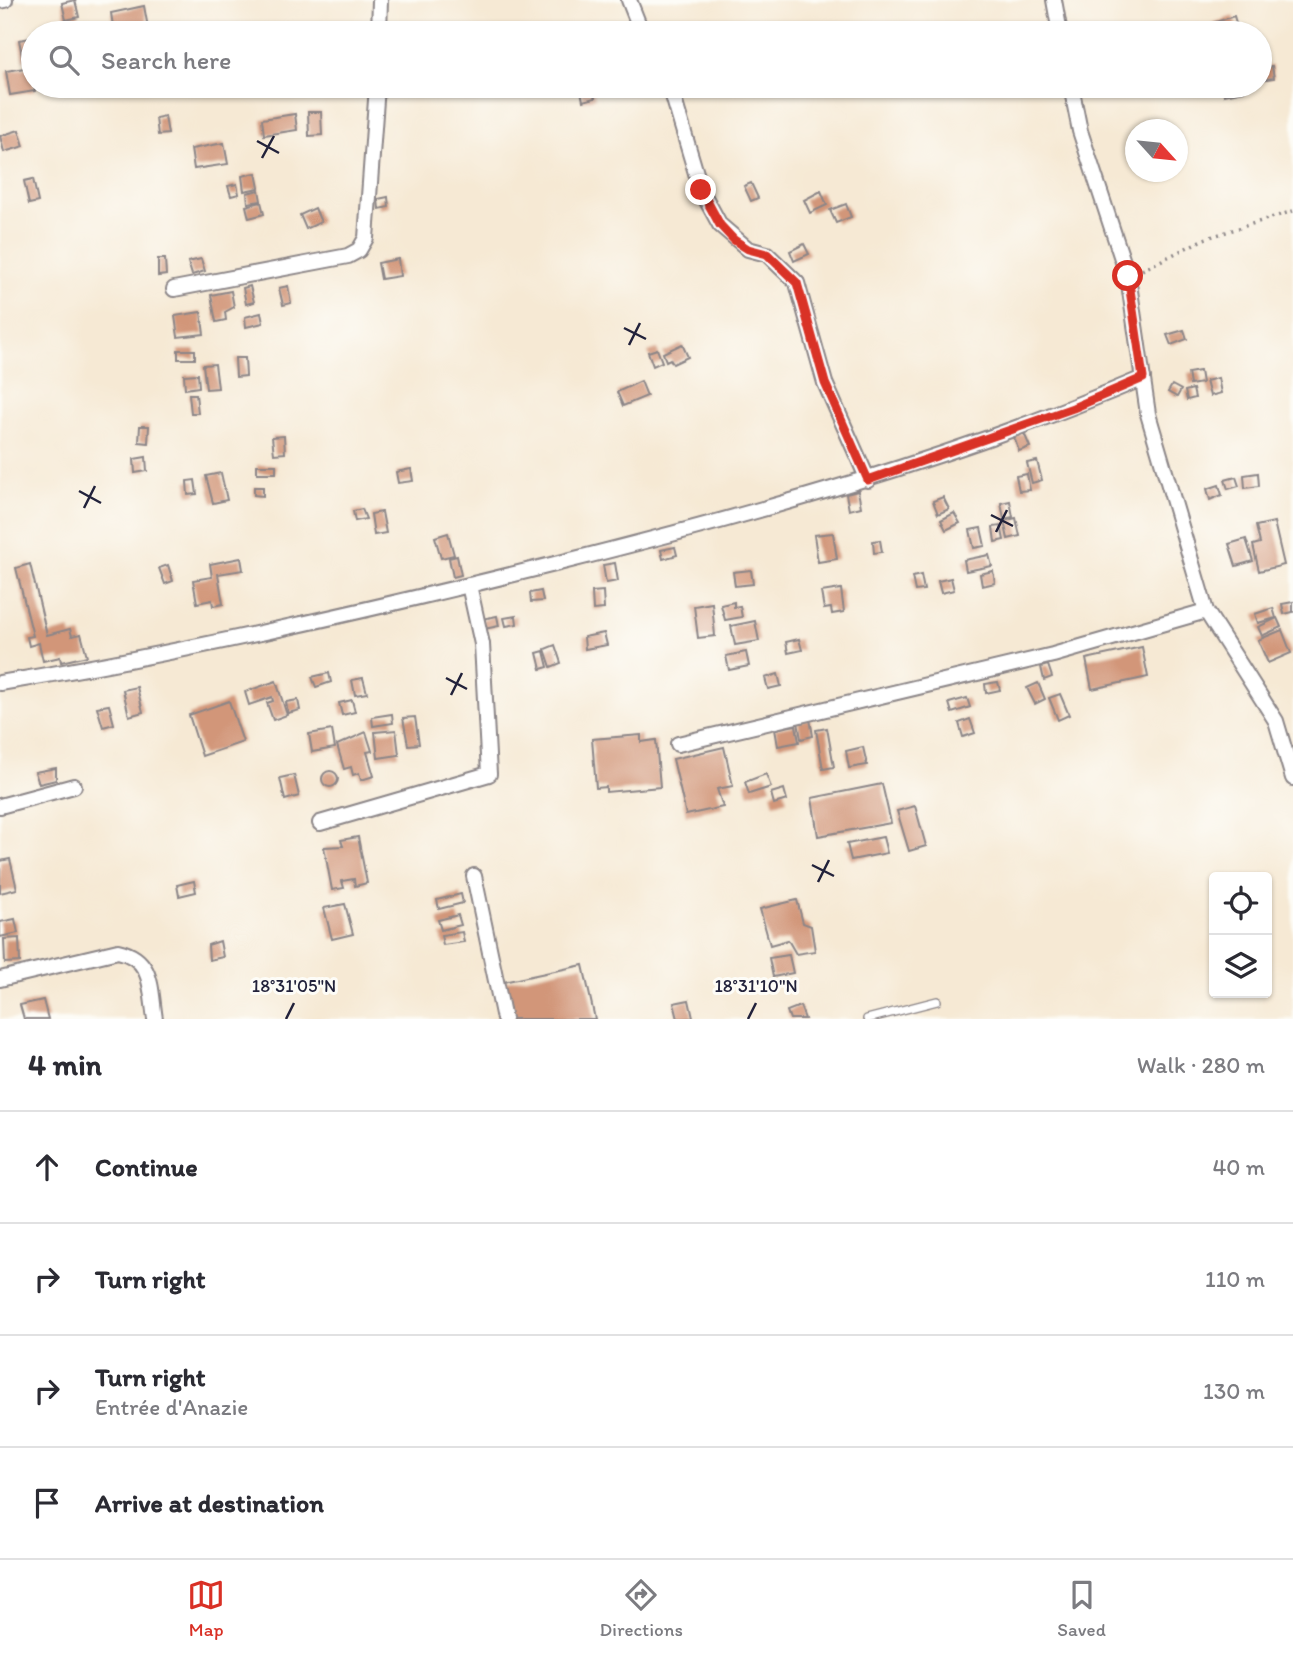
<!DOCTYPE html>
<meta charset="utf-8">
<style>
body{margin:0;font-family:Itim,sans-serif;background:#f7f7f7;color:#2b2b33}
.controls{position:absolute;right:21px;bottom:21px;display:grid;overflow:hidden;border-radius:7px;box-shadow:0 2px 5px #0004}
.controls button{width:63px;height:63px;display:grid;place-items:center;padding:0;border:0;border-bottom:2px solid #e1e1e2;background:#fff;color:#2b2b33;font:35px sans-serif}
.compass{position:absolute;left:1125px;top:119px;width:63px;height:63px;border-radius:50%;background:#fff;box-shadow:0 2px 5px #0004;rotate:117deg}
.stop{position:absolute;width:21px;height:21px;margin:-16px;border:5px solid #d93025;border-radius:50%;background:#fff}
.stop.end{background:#d93025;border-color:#fff;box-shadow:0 2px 7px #0008}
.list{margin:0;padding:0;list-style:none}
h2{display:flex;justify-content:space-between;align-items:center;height:91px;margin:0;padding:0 28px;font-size:30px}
h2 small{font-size:23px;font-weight:400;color:#7c7c81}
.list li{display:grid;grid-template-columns:46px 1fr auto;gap:21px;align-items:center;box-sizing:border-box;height:112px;padding:0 28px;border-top:2px solid #e1e1e2}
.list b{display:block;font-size:26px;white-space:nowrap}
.list p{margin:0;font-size:23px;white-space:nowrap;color:#7c7c81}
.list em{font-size:23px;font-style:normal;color:#7c7c81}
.icon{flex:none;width:38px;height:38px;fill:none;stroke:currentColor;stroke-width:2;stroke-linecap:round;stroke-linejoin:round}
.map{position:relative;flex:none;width:1293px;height:1019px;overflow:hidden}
.search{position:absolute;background:#fff;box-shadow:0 2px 5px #0004;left:21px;right:21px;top:21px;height:77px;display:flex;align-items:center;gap:18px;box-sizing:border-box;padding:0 24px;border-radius:38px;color:#7c7c81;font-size:26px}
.sheet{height:539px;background:#fff}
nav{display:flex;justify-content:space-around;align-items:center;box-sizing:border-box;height:98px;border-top:2px solid #e1e1e2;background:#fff;font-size:19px;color:#7c7c81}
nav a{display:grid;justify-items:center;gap:4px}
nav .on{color:#d93025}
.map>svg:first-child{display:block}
.building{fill:#d29679}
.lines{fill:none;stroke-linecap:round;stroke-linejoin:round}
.lane-casing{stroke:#8c8688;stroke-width:10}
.street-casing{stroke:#8c8688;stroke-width:18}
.path{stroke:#8c8688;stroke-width:3.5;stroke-dasharray:2 5;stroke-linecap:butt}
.lane{stroke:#fff;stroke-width:7}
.street{stroke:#fff;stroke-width:14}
.route{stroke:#d93025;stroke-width:9}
.ticks{fill:none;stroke:#22223b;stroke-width:2.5}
.ticks-label{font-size:18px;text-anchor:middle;fill:#22223b;stroke:#fdfcf7;stroke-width:6;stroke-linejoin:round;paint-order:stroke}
</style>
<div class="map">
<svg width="1293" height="1019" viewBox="0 0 1293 1019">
<rect width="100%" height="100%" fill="#fdfcf7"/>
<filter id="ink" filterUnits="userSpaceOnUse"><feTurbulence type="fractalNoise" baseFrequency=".0143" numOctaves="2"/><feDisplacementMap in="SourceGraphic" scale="14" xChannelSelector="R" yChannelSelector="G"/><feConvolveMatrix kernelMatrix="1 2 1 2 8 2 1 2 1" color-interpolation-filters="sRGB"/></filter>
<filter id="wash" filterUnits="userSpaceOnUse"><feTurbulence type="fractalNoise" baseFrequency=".00686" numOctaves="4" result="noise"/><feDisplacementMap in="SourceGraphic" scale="28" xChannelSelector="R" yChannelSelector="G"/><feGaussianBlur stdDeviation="1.57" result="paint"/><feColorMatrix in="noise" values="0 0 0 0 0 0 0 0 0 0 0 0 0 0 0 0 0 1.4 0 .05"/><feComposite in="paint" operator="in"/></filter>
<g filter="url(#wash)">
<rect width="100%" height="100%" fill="#f6e9d4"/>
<g id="blocks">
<!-- building -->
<g class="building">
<polygon points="75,0 79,17 66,20 62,3"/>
<polygon points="144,6 149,33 114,33 111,13"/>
<polygon points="1234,16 1239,33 1216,33 1213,23"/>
<polygon points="31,38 33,58 23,60 19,40"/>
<polygon points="1272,66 1274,78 1260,80 1260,68"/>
<polygon points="31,67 35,91 10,95 6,71"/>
<polygon points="483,86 497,86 499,91 487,96"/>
<polygon points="1223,86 1243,86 1244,91 1224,95"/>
<polygon points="593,88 595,98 583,101 581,91"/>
<polygon points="308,112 321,112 322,135 309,136"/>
<polygon points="295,114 297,130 264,135 262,119"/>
<polygon points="165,116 168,134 158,135 156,118"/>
<polygon points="19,130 24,146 4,152 0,136"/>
<polygon points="224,143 228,164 194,169 191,149"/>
<polygon points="256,173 259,188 244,191 242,176"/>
<polygon points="33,179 38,202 29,204 24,181"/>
<polygon points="751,183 758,198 751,201 744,186"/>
<polygon points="237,184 239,194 231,196 228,186"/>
<polygon points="259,190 261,201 248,203 247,193"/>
<polygon points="821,191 827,205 810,213 804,200"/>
<polygon points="388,197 389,207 379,209 378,199"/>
<polygon points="261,202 264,214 249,218 246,206"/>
<polygon points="846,204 851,217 836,223 830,210"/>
<polygon points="315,208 321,222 306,229 300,215"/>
<polygon points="804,244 809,254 794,261 790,251"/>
<polygon points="158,259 165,259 166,275 158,276"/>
<polygon points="201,259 205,271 192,275 188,262"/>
<polygon points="398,259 400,276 381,279 378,263"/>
<polygon points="250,286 254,302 246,304 243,288"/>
<polygon points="288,286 291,303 283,305 279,288"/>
<polygon points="231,291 234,307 225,312 226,320 216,322 211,295"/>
<polygon points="201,312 204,334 178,337 175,316"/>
<polygon points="261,313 263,323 246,327 245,317"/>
<polygon points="1184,330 1187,339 1171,345 1167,335"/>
<polygon points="682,344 688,357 673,364 670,359 666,361 663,353"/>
<polygon points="657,349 662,362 653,366 648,352"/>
<rect x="178" y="350" width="17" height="9"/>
<polygon points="235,358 245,358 246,376 236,377"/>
<polygon points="215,364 218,388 206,389 203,365"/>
<polygon points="1200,371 1202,383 1190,385 1188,373"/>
<polygon points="198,374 199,387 185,389 184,375"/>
<polygon points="1218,378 1221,393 1210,396 1206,381"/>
<polygon points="641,381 647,396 623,406 617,392"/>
<polygon points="1172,385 1181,390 1177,397 1168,392"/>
<polygon points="1193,389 1195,398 1187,400 1185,391"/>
<polygon points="189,394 196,394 198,413 191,413"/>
<polygon points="140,426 149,426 148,443 139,442"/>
<polygon points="1024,433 1030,447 1019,451 1014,437"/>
<polygon points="284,436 285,453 274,454 272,437"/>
<polygon points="146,457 147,471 135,473 134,459"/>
<polygon points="1037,461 1042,480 1032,483 1027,463"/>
<rect x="257" y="465" width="19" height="8"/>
<polygon points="411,469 413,481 398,483 396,472"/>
<polygon points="221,473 227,500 213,503 206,476"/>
<polygon points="1258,473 1259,486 1245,488 1244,475"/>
<polygon points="1027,474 1030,490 1019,491 1016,476"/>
<polygon points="1236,477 1239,486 1228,489 1225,480"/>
<polygon points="195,480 197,494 188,495 187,481"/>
<polygon points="1219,485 1222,495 1210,500 1207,489"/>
<polygon points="254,487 263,487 263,496 254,495"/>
<polygon points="858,491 861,507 849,510 846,494"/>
<polygon points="943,497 949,509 938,514 933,501"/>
<polygon points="1010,501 1013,517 1004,519 1001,503"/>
<polygon points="362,509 366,519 355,521 353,511"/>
<polygon points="382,512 386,533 374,535 371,514"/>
<polygon points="954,513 960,523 946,530 941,520"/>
<polygon points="1016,518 1020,536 1008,539 1004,521"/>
<polygon points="1274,522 1284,565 1259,571 1253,545 1260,543 1256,526"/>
<polygon points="1001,526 1004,540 995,542 993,527"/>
<polygon points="981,528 985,546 974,548 970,530"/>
<polygon points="448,533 454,555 441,558 435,537"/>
<polygon points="833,533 837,559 818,562 814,535"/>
<polygon points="1246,539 1253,561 1236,566 1229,544"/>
<polygon points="880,540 882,552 874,553 873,541"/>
<polygon points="675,547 677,555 663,559 661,550"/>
<polygon points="989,555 992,566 966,571 964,560"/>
<polygon points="457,556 461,575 453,577 449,558"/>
<polygon points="241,558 243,570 218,574 223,604 213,606 212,600 197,603 193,580 212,577 210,564"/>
<polygon points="615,563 618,581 606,583 603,565"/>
<polygon points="30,564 47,635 70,629 72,636 81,634 87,656 61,662 60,657 43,661 39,643 29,646 27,637 33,636 16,568"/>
<polygon points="168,565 173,581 165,584 159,568"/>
<polygon points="751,570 753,584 735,586 733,572"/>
<polygon points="993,571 995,583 982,586 980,574"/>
<polygon points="921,575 924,590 915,591 912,577"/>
<polygon points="951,578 954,590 941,593 938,581"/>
<polygon points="841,589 844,612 832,614 831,608 824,609 821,592"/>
<polygon points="541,591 543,601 531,602 530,593"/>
<polygon points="603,591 604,609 593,610 592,592"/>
<polygon points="734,602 734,607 740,606 742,617 725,620 721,605"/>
<polygon points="1293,602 1293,612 1284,614 1282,604"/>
<polygon points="712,603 715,636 698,638 694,606"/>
<polygon points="1273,608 1276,618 1258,623 1255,614"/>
<polygon points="497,616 499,626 484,629 482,619"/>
<polygon points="516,616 517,624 506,626 504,618"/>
<polygon points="1277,618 1281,627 1262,636 1258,627"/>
<polygon points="755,621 759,641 735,645 731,626"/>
<polygon points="1282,630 1291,653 1268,663 1258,640"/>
<polygon points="604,633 607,645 585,649 584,637"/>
<polygon points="799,639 802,650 788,653 786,642"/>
<polygon points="555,645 561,663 551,667 545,649"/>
<polygon points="1142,647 1148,677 1092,689 1086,659"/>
<polygon points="544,651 548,667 541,669 537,653"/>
<polygon points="746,652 749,666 729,670 726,656"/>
<polygon points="1048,665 1052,677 1044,680 1041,667"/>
<polygon points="329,673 331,682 316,687 312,677"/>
<polygon points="778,674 781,686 768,689 765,678"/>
<polygon points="363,678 367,693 355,695 352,680"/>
<polygon points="276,681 287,715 273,720 267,703 273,701 272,697 249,705 245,692"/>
<polygon points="998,682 1000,690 986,693 985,684"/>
<polygon points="1038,683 1045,699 1035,704 1027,688"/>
<polygon points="137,687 143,712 129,716 123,690"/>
<polygon points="1060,694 1069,715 1058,720 1049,698"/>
<polygon points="967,698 970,707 952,713 949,703"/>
<polygon points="298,700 300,710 288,713 286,702"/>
<polygon points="352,700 355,712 342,715 339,703"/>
<polygon points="229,701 243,742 202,756 189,715"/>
<polygon points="109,705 114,724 103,727 97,707"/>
<polygon points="392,714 393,723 373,726 372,717"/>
<polygon points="415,717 419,744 408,745 403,718"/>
<polygon points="810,719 813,736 801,739 798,722"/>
<polygon points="970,719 975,733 963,737 959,723"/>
<polygon points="796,725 799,742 778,746 775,729"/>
<polygon points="827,728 834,767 823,769 816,730"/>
<polygon points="332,730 335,748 312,752 309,734"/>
<polygon points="396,730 399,755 378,758 375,732"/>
<polygon points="366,732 372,751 367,752 374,776 361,780 359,773 353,775 351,767 344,769 337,745"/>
<polygon points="641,735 641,742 656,740 660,787 606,792 606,787 596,788 592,739"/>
<polygon points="724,747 733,786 717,789 723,807 686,815 673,759"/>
<polygon points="863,747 867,765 849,768 846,751"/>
<polygon points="56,768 56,780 39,784 35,772"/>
<circle cx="330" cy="779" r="8"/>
<polygon points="766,774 771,787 749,794 745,782"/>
<polygon points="294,775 299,796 285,800 280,778"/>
<polygon points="882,784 891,823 818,836 812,798"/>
<polygon points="784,789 787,800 774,804 771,793"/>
<polygon points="915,806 926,846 909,851 897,811"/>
<polygon points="358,837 367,883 355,886 354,879 342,881 344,888 332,890 324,847 343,846 341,840"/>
<polygon points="883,837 887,853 851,860 847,844"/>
<polygon points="10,859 17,889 0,893 0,861"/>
<polygon points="194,881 196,892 179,896 177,885"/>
<polygon points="461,894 463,903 439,909 437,900"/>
<polygon points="797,900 803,923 811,926 815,951 796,954 788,940 770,945 760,909"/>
<polygon points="345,904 353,934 332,939 324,908"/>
<polygon points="458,915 461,925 441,930 438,920"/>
<polygon points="15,919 18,933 0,937 0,922"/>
<polygon points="462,932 464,942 443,945 441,935"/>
<polygon points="19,938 20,962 5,963 4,939"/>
<polygon points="220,941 223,957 209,960 208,945"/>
<polygon points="789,955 793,973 773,977 769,958"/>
<polygon points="583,965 595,1019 511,1019 503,982"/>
<polygon points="43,1000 48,1019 24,1019 20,1005"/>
<polygon points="689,1000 693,1018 678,1019 674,1003"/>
<polygon points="800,1006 805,1019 790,1019 787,1011"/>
</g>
</g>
</g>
<g filter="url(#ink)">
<use href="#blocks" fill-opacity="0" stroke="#8c8688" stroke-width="2"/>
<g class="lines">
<defs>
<polyline id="lane" points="867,1019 937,1001"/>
<g id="street">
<polyline points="629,0 642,33"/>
<polyline points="1054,0 1060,33"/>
<polyline points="0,1 5,0"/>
<polyline points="379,33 380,0"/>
<polyline points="670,86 701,190 720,225 748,249 767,254 797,283 825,383 868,480"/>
<polyline points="1071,86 1080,131 1128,277 1148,414 1206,611 1276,721 1293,778"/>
<polyline points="174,289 348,256 359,250 366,238 377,86"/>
<path d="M 0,683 C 188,652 374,609 559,563 C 758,513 953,459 1143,378"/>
<polyline points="678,744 1053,655 1206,611"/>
<polyline points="0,806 74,786"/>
<polyline points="320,823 489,774 482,644 469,585"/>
<polyline points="474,876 504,1019"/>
<path d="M 0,979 L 118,951 C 154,959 150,989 155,1019"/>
</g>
</defs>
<!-- lane casing -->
<use href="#lane" class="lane-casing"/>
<!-- street casing -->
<use href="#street" class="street-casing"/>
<!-- path -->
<polyline class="path" points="1142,270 1204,239 1293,211"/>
<!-- lane -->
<use href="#lane" class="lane"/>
<!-- street -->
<use href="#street" class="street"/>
</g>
</g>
<g class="lines" filter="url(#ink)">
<!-- route -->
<polyline class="route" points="701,190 720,225 734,240 748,249 767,254 797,283 825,383 868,480 1073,408 1143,378 1128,276"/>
</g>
<!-- ticks -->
<path class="ticks" d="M 257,141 L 279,153M 262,158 L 274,136M 624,328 L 646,339M 629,345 L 640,323M 79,491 L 101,503M 84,508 L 95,486M 991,515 L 1013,526M 996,532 L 1007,510M 446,678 L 467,689M 451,695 L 462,673M 812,865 L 834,876M 818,882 L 829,860M 286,1019 L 294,1003M 748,1019 L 756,1003"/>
<g class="ticks-label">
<text x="294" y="992">18°31'05"N</text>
<text x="756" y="992">18°31'10"N</text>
</g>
</svg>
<div class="controls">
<button><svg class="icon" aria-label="locate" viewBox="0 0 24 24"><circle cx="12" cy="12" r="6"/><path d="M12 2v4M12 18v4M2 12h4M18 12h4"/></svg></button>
<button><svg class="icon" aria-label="layers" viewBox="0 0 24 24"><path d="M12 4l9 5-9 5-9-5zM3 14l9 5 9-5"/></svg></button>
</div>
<svg class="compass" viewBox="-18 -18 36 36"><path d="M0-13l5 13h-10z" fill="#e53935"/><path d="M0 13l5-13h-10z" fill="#7c7c81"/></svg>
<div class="stop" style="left:1128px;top:276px"></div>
<div class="stop end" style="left:701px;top:190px"></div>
<div class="search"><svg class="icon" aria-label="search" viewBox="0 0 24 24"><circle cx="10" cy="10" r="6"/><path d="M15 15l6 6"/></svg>Search here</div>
</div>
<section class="sheet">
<h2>4 min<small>Walk · 280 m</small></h2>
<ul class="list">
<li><svg class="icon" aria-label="ahead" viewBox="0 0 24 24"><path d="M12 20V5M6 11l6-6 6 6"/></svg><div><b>Continue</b></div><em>40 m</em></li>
<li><svg class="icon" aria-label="right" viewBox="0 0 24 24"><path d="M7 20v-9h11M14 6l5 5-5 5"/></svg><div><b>Turn right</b></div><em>110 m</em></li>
<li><svg class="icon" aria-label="right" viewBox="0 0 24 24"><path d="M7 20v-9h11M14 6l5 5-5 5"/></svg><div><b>Turn right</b><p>Entrée d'Anazie</p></div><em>130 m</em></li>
<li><svg class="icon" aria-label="arrive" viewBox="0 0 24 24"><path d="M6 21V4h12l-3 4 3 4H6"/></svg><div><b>Arrive at destination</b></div></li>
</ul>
</section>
<nav>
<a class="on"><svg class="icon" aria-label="map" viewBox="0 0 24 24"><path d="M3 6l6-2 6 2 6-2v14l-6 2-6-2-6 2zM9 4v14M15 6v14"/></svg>Map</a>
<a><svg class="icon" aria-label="directions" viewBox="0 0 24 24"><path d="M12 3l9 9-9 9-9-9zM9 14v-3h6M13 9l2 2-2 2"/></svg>Directions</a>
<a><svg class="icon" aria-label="saved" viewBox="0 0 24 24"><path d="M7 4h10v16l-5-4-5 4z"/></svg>Saved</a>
</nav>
